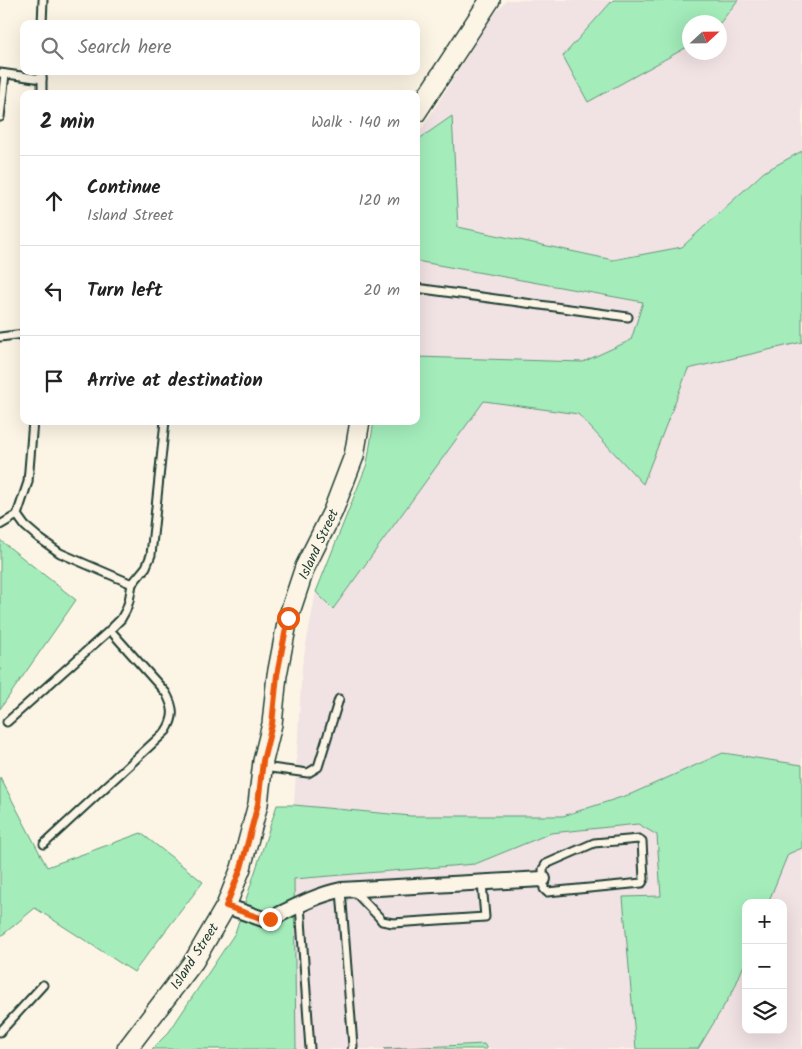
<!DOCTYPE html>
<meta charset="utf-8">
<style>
body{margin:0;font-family:Kalam,sans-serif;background:#f2f2f2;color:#222}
.controls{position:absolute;right:15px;bottom:15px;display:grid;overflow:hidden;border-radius:10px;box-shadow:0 5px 20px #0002}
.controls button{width:45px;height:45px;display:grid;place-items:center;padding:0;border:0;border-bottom:1px solid #e0e0e0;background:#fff;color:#222;font:25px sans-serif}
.compass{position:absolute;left:682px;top:15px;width:45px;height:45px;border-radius:50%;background:#fff;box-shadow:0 5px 20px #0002;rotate:68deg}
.stop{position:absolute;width:15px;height:15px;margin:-11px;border:4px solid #ea580c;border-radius:50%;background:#fff}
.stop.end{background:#ea580c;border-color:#fff;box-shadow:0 1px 5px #0008}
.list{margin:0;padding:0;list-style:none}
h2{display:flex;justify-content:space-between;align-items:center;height:65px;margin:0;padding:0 20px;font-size:21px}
h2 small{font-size:16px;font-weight:400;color:#767676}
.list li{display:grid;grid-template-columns:32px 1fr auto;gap:15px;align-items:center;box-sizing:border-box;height:90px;padding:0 20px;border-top:1px solid #e0e0e0}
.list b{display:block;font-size:19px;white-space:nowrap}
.list p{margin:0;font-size:16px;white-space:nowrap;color:#767676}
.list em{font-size:16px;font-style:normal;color:#767676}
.icon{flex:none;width:28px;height:28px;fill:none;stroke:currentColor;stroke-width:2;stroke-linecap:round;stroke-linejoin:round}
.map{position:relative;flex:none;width:802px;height:1049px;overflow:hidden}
.search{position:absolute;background:#fff;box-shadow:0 5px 20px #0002;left:20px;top:20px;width:400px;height:55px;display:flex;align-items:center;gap:12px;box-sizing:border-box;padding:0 18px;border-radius:10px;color:#767676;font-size:19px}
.panel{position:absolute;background:#fff;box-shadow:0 5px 20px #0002;left:20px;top:90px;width:400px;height:335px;border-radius:10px}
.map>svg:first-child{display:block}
.built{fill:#f1e2e3}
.green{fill:#a4edbb;stroke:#629578}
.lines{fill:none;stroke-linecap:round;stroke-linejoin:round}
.lane-casing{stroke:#1f3d34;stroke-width:11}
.street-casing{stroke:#1f3d34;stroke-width:18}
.secondary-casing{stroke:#1f3d34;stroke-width:22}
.lane{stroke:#fcf5e5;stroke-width:7}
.street{stroke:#fcf5e5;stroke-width:14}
.secondary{stroke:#fcf5e5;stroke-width:19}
.route{stroke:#ea580c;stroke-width:6}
.labels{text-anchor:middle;stroke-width:4;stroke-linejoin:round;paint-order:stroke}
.street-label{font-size:14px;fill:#1f3d34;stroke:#fcf5e5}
</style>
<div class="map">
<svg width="802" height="1049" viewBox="0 0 802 1049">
<rect width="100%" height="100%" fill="#fcf5e5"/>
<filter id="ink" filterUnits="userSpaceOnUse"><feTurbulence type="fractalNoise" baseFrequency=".02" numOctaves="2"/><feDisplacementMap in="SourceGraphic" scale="10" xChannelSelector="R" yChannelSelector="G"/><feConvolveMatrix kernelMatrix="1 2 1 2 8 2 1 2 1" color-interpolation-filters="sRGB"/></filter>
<g filter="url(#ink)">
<!-- built -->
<g class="built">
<polygon points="507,0 613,0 563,56 588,101 689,46 690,52 720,52 720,23 738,0 802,0 802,151 764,172 682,247 613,260 458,227 452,116 416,141 416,138 491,18"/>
<polygon points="416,261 643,302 631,340 583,363 416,357"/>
<polygon points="802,342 802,765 723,753 631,794 563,816 411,816 294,805 302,666 316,592 334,608 484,401 578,414 643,483 688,369"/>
<polygon points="638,824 657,835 661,896 623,897 636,1049 487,1049 484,1044 384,1049 296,1049 293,879 475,864 551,833"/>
<polygon points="802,848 802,1049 698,1049 734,989 746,960 746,1030 783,1030 783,903 768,903 788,854"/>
</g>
<!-- green -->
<g class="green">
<polygon points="613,0 738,0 720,23 690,22 689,46 588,102 563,56"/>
<polygon points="452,116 458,227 613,260 682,247 764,172 802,151 802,342 688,369 643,484 578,414 484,401 333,609 316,592 367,464 374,421 416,421 416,357 583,362 631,340 643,302 416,261 416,141"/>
<polygon points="0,540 76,600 0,709"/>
<polygon points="723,753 802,765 802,848 788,854 768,903 746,903 746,960 734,989 698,1049 636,1049 623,897 661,896 657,835 638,824 551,833 475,864 294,879 296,1049 152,1049 169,1032 235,933 277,805 294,805 411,816 563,816 631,794"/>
<polygon points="0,777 47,867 141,833 203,882 134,972 35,908 0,937"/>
<polygon points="484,1044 487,1049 384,1049"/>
</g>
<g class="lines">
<defs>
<g id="lane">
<polyline points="42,24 43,0"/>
<polyline points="42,71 42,94"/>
<polyline points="0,73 42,79"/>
<polyline points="0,117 5,74"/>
<polyline points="416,288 628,317"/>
<polyline points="0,337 24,334"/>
<polyline points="17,515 28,482 33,421"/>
<polyline points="0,525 17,515 25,526 39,538 60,553 132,584"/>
<polyline points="7,722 110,630"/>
<polyline points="263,767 308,773 318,767 339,699"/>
<polygon points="639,839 642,841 644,879 642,883 547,892 544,889 543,869 546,864 594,843"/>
<path d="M 44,844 L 166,731 C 175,717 174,708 166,693 L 110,630 L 121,619 L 126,610 L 129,601 L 132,584 L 146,567 L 151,555 L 165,421"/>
<polyline points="341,890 353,1046 352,1049"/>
<polyline points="353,890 379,917 382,921 393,923 485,917 482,883"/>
<polyline points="300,905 310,1049"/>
<polyline points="0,1032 43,985"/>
</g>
<path id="street" d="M 226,906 L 263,919 L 270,919 C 293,908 316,895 341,890 L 543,879"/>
<g id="secondary">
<polyline points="416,113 490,0"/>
<polyline points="127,1049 194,961 226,906 241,868 258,804 263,761 272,724 277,675 288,618 305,567 333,511 354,456 360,421"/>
</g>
</defs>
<!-- lane casing -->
<use href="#lane" class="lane-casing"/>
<!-- street casing -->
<use href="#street" class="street-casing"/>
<!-- secondary casing -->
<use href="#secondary" class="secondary-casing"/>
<!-- lane -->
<use href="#lane" class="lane"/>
<!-- street -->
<use href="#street" class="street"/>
<!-- secondary -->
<use href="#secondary" class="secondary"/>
</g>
</g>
<g class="lines" filter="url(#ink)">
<!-- route -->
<polyline class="route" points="270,919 263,919 226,906 241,868 258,804 263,761 272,724 277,675 288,618"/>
</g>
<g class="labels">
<!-- street labels -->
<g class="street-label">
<text transform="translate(318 544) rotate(-65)" y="5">Island Street</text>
<text transform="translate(194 956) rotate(-57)" y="5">Island Street</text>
</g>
</g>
</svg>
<div class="controls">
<button>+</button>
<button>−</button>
<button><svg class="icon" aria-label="layers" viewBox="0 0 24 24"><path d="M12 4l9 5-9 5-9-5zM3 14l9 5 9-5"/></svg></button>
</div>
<svg class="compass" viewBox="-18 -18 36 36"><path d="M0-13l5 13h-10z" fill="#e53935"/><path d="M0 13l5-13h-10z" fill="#767676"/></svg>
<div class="stop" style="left:288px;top:618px"></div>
<div class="stop end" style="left:270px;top:919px"></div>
<div class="search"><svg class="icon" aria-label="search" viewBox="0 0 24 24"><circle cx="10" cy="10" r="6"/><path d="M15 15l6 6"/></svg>Search here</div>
<section class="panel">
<h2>2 min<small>Walk · 140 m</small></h2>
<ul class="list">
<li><svg class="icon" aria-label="ahead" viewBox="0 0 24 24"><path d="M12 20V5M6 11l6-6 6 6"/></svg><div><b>Continue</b><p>Island Street</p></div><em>120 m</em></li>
<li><svg class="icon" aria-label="left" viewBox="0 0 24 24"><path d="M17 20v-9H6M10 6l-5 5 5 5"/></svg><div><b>Turn left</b></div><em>20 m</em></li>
<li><svg class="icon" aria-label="arrive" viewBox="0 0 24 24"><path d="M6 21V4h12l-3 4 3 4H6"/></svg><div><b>Arrive at destination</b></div></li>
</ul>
</section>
</div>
